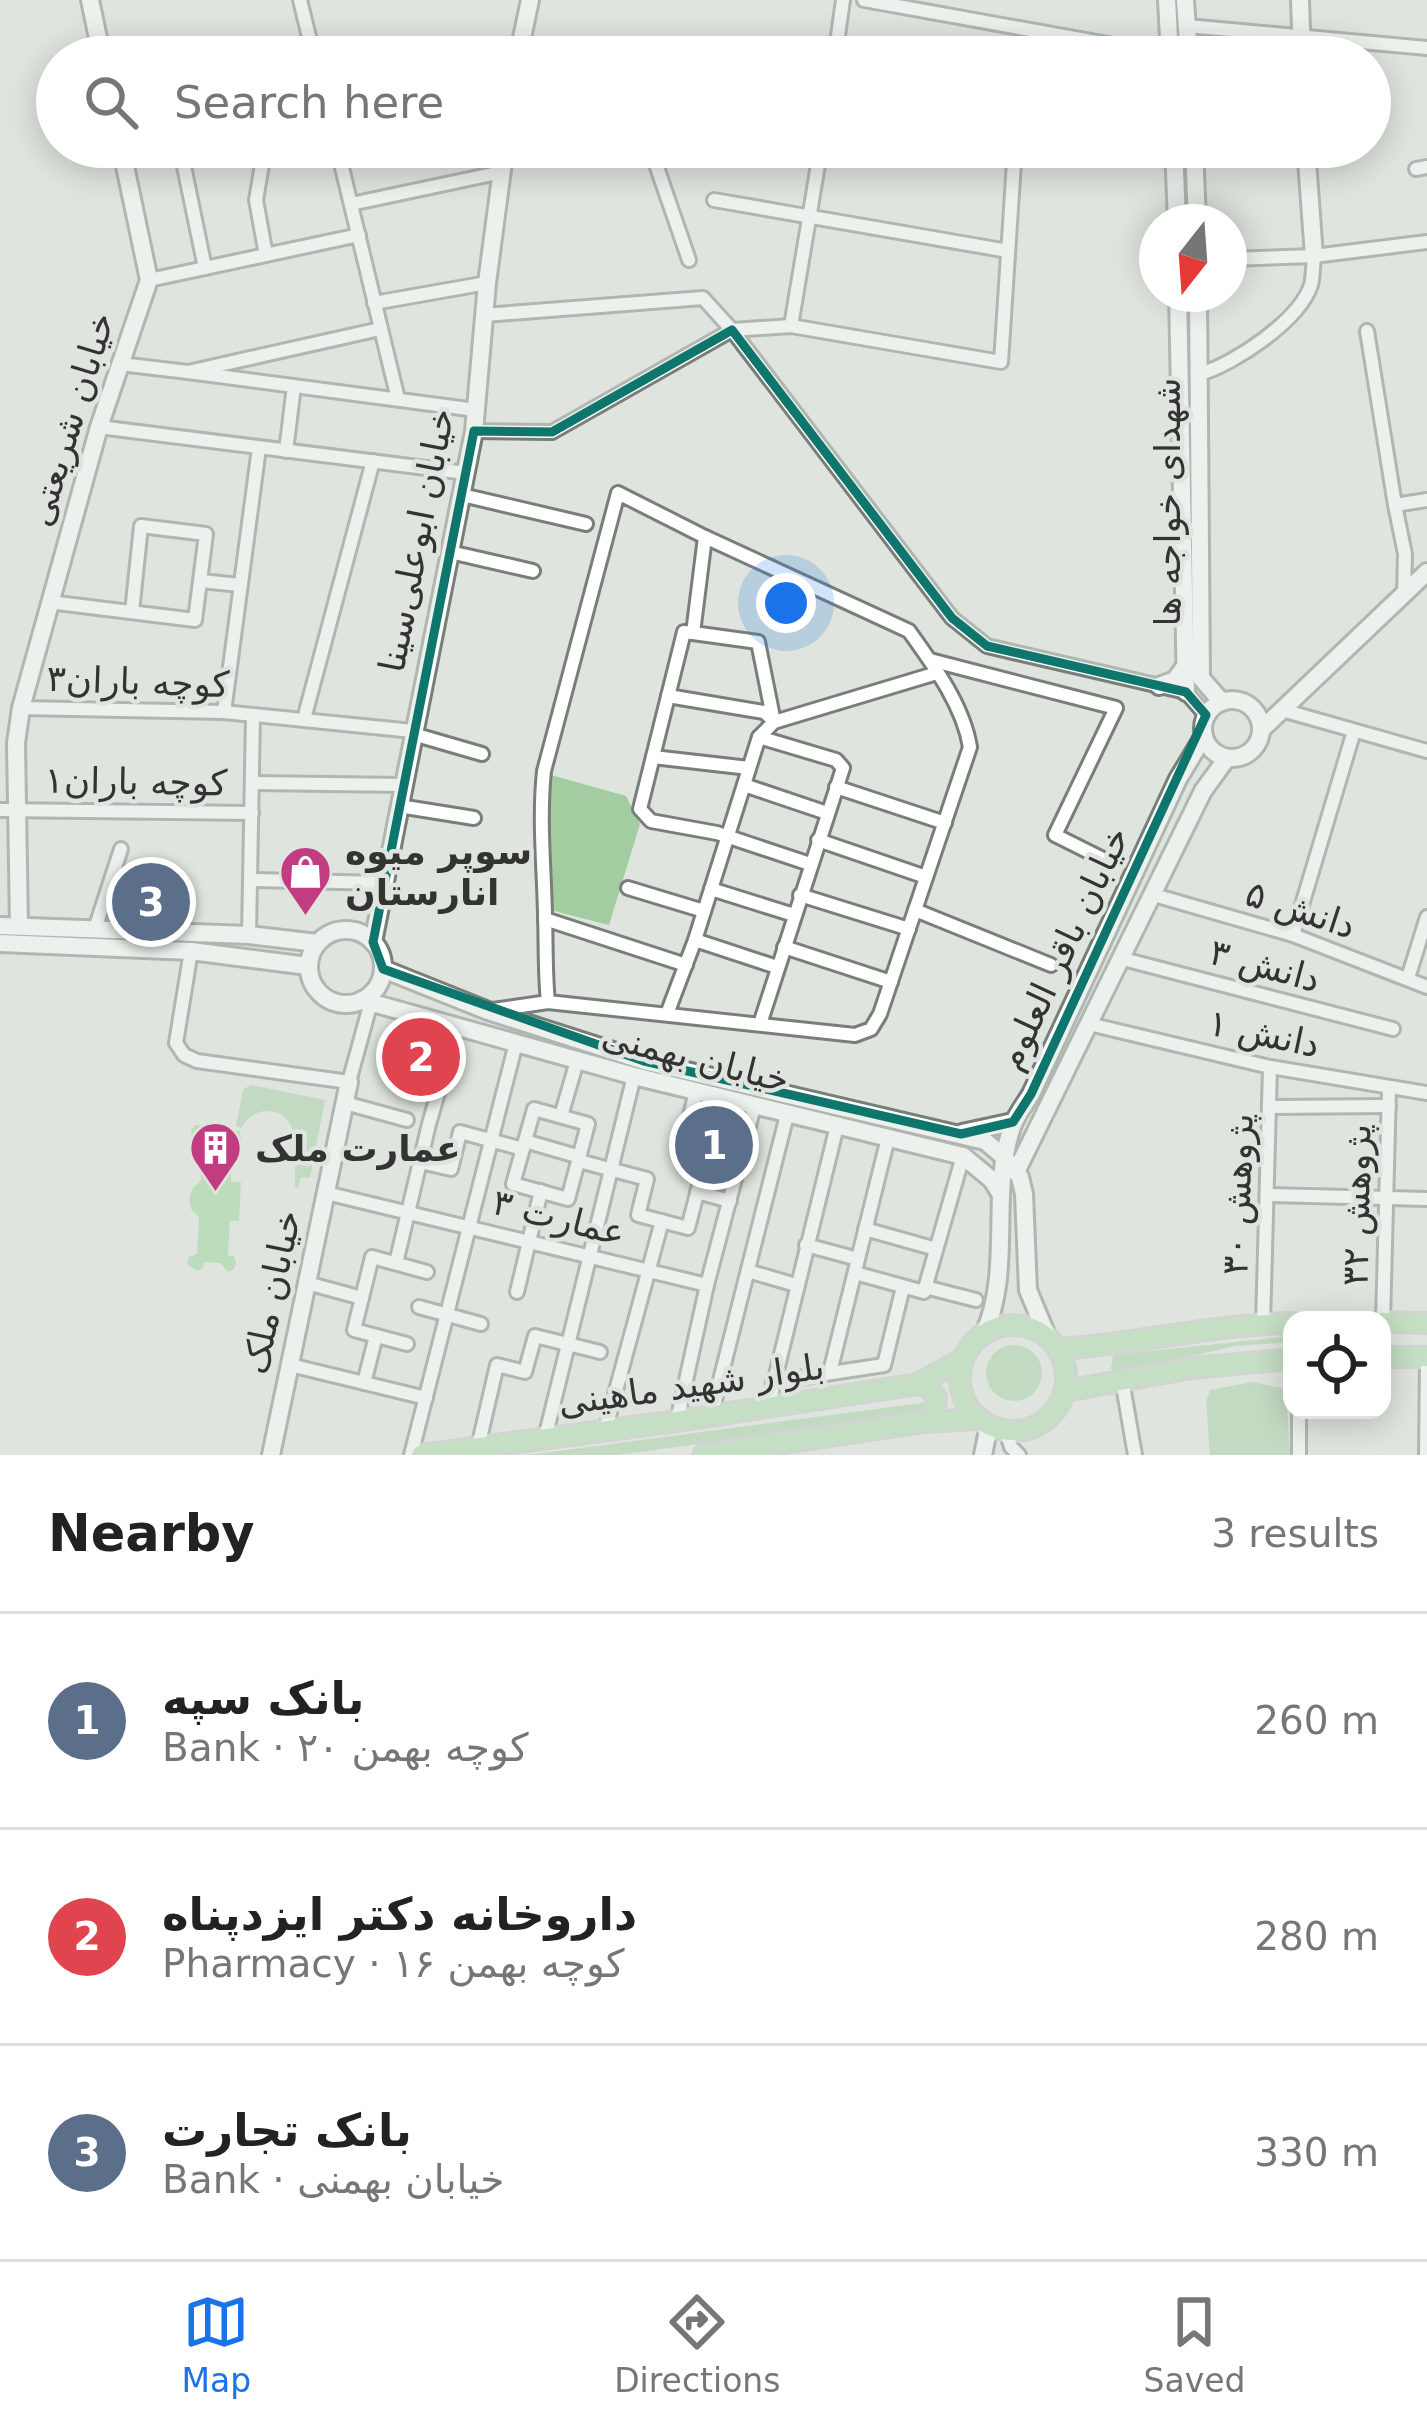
<!DOCTYPE html>
<meta charset="utf-8">
<style>
body{margin:0;font-family:"DejaVu Sans","Noto Sans Arabic",sans-serif;background:#f2f2f2;color:#222}
.controls{position:absolute;right:36px;bottom:36px;display:grid;overflow:hidden;border-radius:24px;box-shadow:0 6px 30px #0003}
.controls button{width:108px;height:108px;display:grid;place-items:center;padding:0;border:0;border-bottom:3px solid #e0e0e0;background:#fff;color:#222;font:60px sans-serif}
.compass{position:absolute;left:1139px;top:204px;width:108px;height:108px;border-radius:50%;background:#fff;box-shadow:0 6px 30px #0003;rotate:197deg}
.you{position:absolute;left:786px;top:603px;width:42px;height:42px;margin:-30px;border:9px solid #fff;border-radius:50%;background:#1a73e8;box-shadow:0 0 0 18px #1a73e833}
.badge{display:grid;place-items:center;width:78px;height:78px;border-radius:50%;background:#1a73e8;color:#fff;font-size:39px;font-weight:700}
.pin{position:absolute;translate:-50% -50%;border:6px solid #fff;box-shadow:0 3px 12px #0006}
.list{margin:0;padding:0;list-style:none}
h2{display:flex;justify-content:space-between;align-items:center;height:156px;margin:0;padding:0 48px;font-size:51px}
h2 small{font-size:39px;font-weight:400;color:#767676}
.list li{display:grid;grid-template-columns:78px 1fr auto;gap:36px;align-items:center;box-sizing:border-box;height:216px;padding:0 48px;border-top:3px solid #e0e0e0}
.list b{display:block;font-size:45px;white-space:nowrap}
.list p{margin:0;font-size:39px;white-space:nowrap;color:#767676}
.list em{font-size:39px;font-style:normal;color:#767676}
.icon{flex:none;width:66px;height:66px;fill:none;stroke:currentColor;stroke-width:2;stroke-linecap:round;stroke-linejoin:round}
.map{position:relative;flex:none;width:1427px;height:1455px;overflow:hidden}
.search{position:absolute;background:#fff;box-shadow:0 6px 30px #0003;left:36px;right:36px;top:36px;height:132px;display:flex;align-items:center;gap:30px;box-sizing:border-box;padding:0 42px;border-radius:66px;color:#767676;font-size:45px}
.sheet{height:804px;background:#fff}
nav{display:flex;justify-content:space-around;align-items:center;box-sizing:border-box;height:168px;border-top:3px solid #e0e0e0;background:#fff;font-size:33px;color:#767676}
nav a{display:grid;justify-items:center;gap:6px}
nav .on{color:#1a73e8}
.map>svg:first-child{display:block}
.green{fill:#a3cca0}
.building{fill:#93d390}
.lines{fill:none;stroke-linecap:round;stroke-linejoin:round}
.street-casing{stroke:#787e78;stroke-width:18}
.secondary-casing{stroke:#787e78;stroke-width:22}
.primary-casing{stroke:#c2c2c1;stroke-width:24}
.street{stroke:#fff;stroke-width:12}
.secondary{stroke:#fff;stroke-width:16}
.primary{stroke:#a4d7a3;stroke-width:18}
.marked{fill:none;stroke:#0f766e;stroke-width:9;stroke-linejoin:round}
.labels{text-anchor:middle;stroke-width:9;stroke-linejoin:round;paint-order:stroke}
.street-label{font-size:36px;fill:#323431;stroke:#dfe5de}
.poi-label{font-size:36px;font-weight:bold;fill:#323431;stroke:#dfe5de;text-anchor:start}
</style>
<div class="map">
<svg width="1427" height="1455" viewBox="0 0 1427 1455">
<rect width="100%" height="100%" fill="#dfe5de"/>
<!-- green -->
<g class="green">
<polygon points="551,775 626,796 640,824 609,925 550,910 548,802"/>
<path d="M 252,1085 L 325,1100 L 310,1178 L 301,1177 L 298,1189 L 295,1186 C 294,1162 304,1109 265,1111 C 254,1112 247,1119 241,1128 L 236,1126 L 243,1089 Z"/>
<polygon points="1292,1336 1292,1342 1235,1346 1115,1374 1111,1368 1113,1355"/>
<circle cx="1014" cy="1373" r="28"/>
<polygon points="1252,1382 1286,1389 1290,1455 1210,1455 1206,1402 1210,1390"/>
<polygon points="922,1403 926,1407 922,1414 617,1455 528,1455"/>
</g>
<!-- building -->
<polygon class="building" points="195,1125 204,1126 210,1134 224,1135 230,1129 240,1131 241,1140 232,1146 231,1182 241,1182 239,1221 230,1221 228,1256 234,1256 236,1262 234,1269 228,1272 220,1263 204,1262 203,1268 197,1271 187,1264 189,1257 197,1254 199,1217 191,1209 189,1199 193,1188 201,1181 199,1145 192,1138 191,1131"/>
<g class="lines">
<defs>
<g id="street">
<polyline points="300,0 314,57"/>
<polyline points="864,0 1169,55"/>
<polyline points="1187,26 1427,48"/>
<polyline points="835,57 843,0"/>
<polyline points="180,147 205,268"/>
<polyline points="265,147 256,200 266,255"/>
<polyline points="337,147 398,399"/>
<polyline points="650,147 689,260"/>
<polyline points="1194,149 1306,148"/>
<polyline points="1416,169 1427,167"/>
<polyline points="714,200 1008,251"/>
<polyline points="351,204 502,172"/>
<polyline points="1229,259 1314,256 1427,242"/>
<polyline points="149,280 359,235"/>
<polyline points="374,303 487,283"/>
<polyline points="484,315 703,298 732,330 952,618 987,646 1186,692 1206,715"/>
<polyline points="791,326 821,147"/>
<polyline points="1367,331 1395,505"/>
<polyline points="120,364 188,372 380,329"/>
<polyline points="188,372 476,410"/>
<path d="M 1200,374 C 1234,364 1299,321 1311,285 C 1313,277 1313,266 1314,256"/>
<polyline points="99,427 466,473"/>
<polyline points="474,431 552,432 732,330 791,326 1001,362 1015,147"/>
<polyline points="286,451 294,386"/>
<polyline points="462,495 586,524"/>
<polyline points="705,537 693,633 684,632 640,809 651,821 717,833 810,864"/>
<polyline points="450,552 533,571"/>
<polyline points="201,581 240,585"/>
<polyline points="1404,595 1405,554 1395,505 1427,500"/>
<polyline points="49,602 195,620 206,534 141,526 132,612"/>
<polyline points="693,633 758,642 774,722"/>
<polyline points="930,660 1116,708 1055,835 1105,860"/>
<polyline points="668,696 764,712 774,721"/>
<polyline points="21,708 224,712 413,731"/>
<polyline points="1282,710 1427,751"/>
<polyline points="224,712 259,448"/>
<polyline points="304,719 373,461"/>
<polyline points="413,734 482,754"/>
<polyline points="759,737 836,760 843,768 760,1024"/>
<polyline points="653,757 749,768"/>
<polyline points="253,783 403,785"/>
<polyline points="744,785 827,813"/>
<polyline points="836,787 945,823"/>
<polyline points="399,806 474,818"/>
<polyline points="0,810 252,813"/>
<polyline points="818,840 926,877"/>
<polyline points="251,880 383,883"/>
<polyline points="628,888 704,911"/>
<polyline points="711,889 794,915"/>
<polyline points="800,895 909,929"/>
<polyline points="1154,895 1293,935 1427,987"/>
<polyline points="915,910 1051,965"/>
<polyline points="545,919 686,965"/>
<polyline points="95,929 121,849"/>
<polyline points="249,935 253,715"/>
<polyline points="1293,935 1354,731"/>
<polyline points="695,940 777,967"/>
<polyline points="784,947 891,982"/>
<polyline points="191,951 176,1043 184,1055 197,1061 349,1082 371,1002"/>
<polyline points="1123,959 1393,1029"/>
<polyline points="1408,978 1427,917"/>
<path d="M 493,1010 L 548,1002 L 855,1035 L 871,1029 L 880,1014 L 970,747 C 963,705 934,666 909,631 L 705,537 L 618,493 L 544,771 C 539,819 544,867 545,915 C 546,945 545,973 548,1002"/>
<polyline points="667,1014 695,940 759,737 774,722 937,673"/>
<polyline points="1089,1024 1270,1067 1427,1093"/>
<polyline points="345,1103 407,1120"/>
<polyline points="1269,1107 1389,1106"/>
<polygon points="534,1109 588,1124 568,1199 513,1184"/>
<polyline points="561,1116 577,1061"/>
<polyline points="525,1141 580,1157"/>
<polyline points="579,1161 647,1179 638,1215 688,1228 707,1155 682,1148 696,1092"/>
<polyline points="420,1162 451,1169 460,1132 523,1149"/>
<polyline points="697,1192 730,1201"/>
<polyline points="326,1193 707,1285"/>
<polyline points="1268,1195 1427,1199"/>
<polyline points="865,1229 936,1249"/>
<polyline points="806,1245 858,1259"/>
<polyline points="396,1263 429,1124 457,1027"/>
<polyline points="748,1271 796,1285"/>
<polyline points="855,1273 924,1292 963,1156"/>
<polyline points="307,1283 362,1298"/>
<polyline points="925,1287 976,1300"/>
<polyline points="517,1292 541,1191"/>
<polyline points="419,1307 481,1324"/>
<polyline points="1383,1322 1389,1089"/>
<polyline points="1263,1324 1270,1067"/>
<polyline points="407,1344 354,1330 372,1257 427,1272"/>
<polyline points="290,1365 426,1398"/>
<polyline points="830,1372 888,1138"/>
<polyline points="1122,1380 1135,1455"/>
<polyline points="773,1382 884,1365 903,1287"/>
<polyline points="364,1383 376,1336"/>
<polyline points="768,1407 837,1126"/>
<polyline points="711,1416 787,1115"/>
<polyline points="677,1421 707,1285 754,1107"/>
<polyline points="605,1431 662,1221"/>
<polyline points="1006,1431 1011,1447 1019,1455"/>
<polyline points="545,1438 634,1076"/>
<polyline points="478,1447 497,1365 525,1372 535,1336 600,1352"/>
<polyline points="411,1455 516,1043"/>
<polyline points="1299,1455 1299,1410"/>
<polyline points="1426,1455 1427,1359"/>
</g>
<g id="secondary">
<polyline points="90,0 102,57"/>
<polyline points="1167,0 1170,57"/>
<polyline points="1185,0 1189,57"/>
<polyline points="1300,0 1302,57"/>
<polyline points="518,57 530,0"/>
<polyline points="1174,147 1177,222"/>
<polyline points="1194,147 1197,222"/>
<polyline points="1306,147 1314,256"/>
<polyline points="1178,294 1186,692"/>
<polyline points="1198,294 1201,678 1222,702"/>
<polyline points="1159,686 1175,680 1186,665"/>
<circle cx="1232" cy="729" r="29"/>
<polyline points="1261,730 1427,572"/>
<polyline points="0,926 249,935 317,943"/>
<polyline points="19,926 16,743 21,708 99,427 149,280 121,147"/>
<circle cx="346" cy="967" r="37"/>
<polyline points="373,942 474,431 487,283 505,147"/>
<polyline points="0,943 191,951 308,966"/>
<polyline points="383,969 488,1011 644,1061 985,1141 1004,1157 1020,1177 1024,1194 1028,1290 1048,1338"/>
<polyline points="362,1000 634,1076 963,1156 992,1180 1001,1195"/>
<polyline points="962,1133 1013,1122"/>
<polyline points="1016,1172 1203,791 1227,758"/>
<path d="M 984,1334 C 1013,1268 989,1194 1012,1127 C 1016,1115 1025,1104 1031,1094 L 1178,779 L 1204,736"/>
<polyline points="271,1455 349,1082"/>
<polyline points="983,1455 989,1425"/>
</g>
<g id="primary">
<polyline points="1382,1322 1427,1323"/>
<circle cx="1013" cy="1378" r="53"/>
<path d="M 1058,1349 C 1136,1344 1214,1324 1292,1323"/>
<polyline points="1382,1357 1427,1357"/>
<polyline points="918,1384 929,1388 936,1397 934,1414 925,1422"/>
<polyline points="1065,1391 1192,1368 1292,1359"/>
<polyline points="421,1455 677,1421 918,1384 963,1359"/>
<polyline points="703,1455 925,1422 979,1419"/>
</g>
</defs>
<!-- street casing -->
<use href="#street" class="street-casing"/>
<!-- secondary casing -->
<use href="#secondary" class="secondary-casing"/>
<!-- primary casing -->
<use href="#primary" class="primary-casing"/>
<!-- street -->
<use href="#street" class="street"/>
<!-- secondary -->
<use href="#secondary" class="secondary"/>
<!-- primary -->
<use href="#primary" class="primary"/>
</g>
<!-- marked area -->
<path d="M0 0H1427V1455H0ZM 732,330 L 952,618 L 987,646 L 1186,692 L 1206,715 L 1031,1094 L 1013,1122 L 961,1134 L 644,1061 L 383,969 L 373,942 L 474,431 L 552,432 Z" fill="#dfe5de" fill-opacity=".55" fill-rule="evenodd"/>
<path class="marked" d="M 732,330 L 952,618 L 987,646 L 1186,692 L 1206,715 L 1031,1094 L 1013,1122 L 961,1134 L 644,1061 L 383,969 L 373,942 L 474,431 L 552,432 Z"/>
<!-- icons -->
<defs>
<symbol id="shop-pin" viewBox="-11 -11 22 30"><path d="M0 17L-7.5 6A9.5 9.5 0 1 1 7.5 6Z" fill="#c13c80" stroke="#dfe5de"/><path d="M-5-2.5h2.3a2.7 3.5 0 0 1 5.4 0H5L5.5 6h-11ZM-1.5-2.5h3a1.5 2.3 0 0 0-3 0Z" fill="#fff"/></symbol>
<symbol id="building-pin" viewBox="-11 -11 22 30"><path d="M0 17L-7.5 6A9.5 9.5 0 1 1 7.5 6Z" fill="#c13c80" stroke="#dfe5de"/><path d="M-4-6H4V6H1V3H-1V6H-4ZM-2.5-4.3h1.7v1.8h-1.7ZM.8-4.3h1.7v1.8H.8ZM-2.5-1h1.7V.8h-1.7ZM.8-1h1.7V.8H.8Z" fill="#fff"/></symbol>
</defs>
<g fill-rule="evenodd">
<use href="#shop-pin" x="276" y="842" width="59" height="81"/>
<use href="#building-pin" x="186" y="1118" width="59" height="81"/>
</g>
<g class="labels">
<!-- street labels -->
<g class="street-label">
<text transform="translate(70 419) rotate(-73)" y="13">خیابان شریعتی</text>
<text transform="translate(1167 502) rotate(-90)" y="13">شهدای خواجه ها</text>
<text transform="translate(416 540) rotate(-79)" y="13">خیابان ابوعلی‌سینا</text>
<text transform="translate(138 681) rotate(2)" y="13">کوچه باران۳</text>
<text transform="translate(136 781) rotate(1)" y="13">کوچه باران۱</text>
<text transform="translate(1301 909) rotate(18)" y="13">دانش ۵</text>
<text transform="translate(1063 948) rotate(-65)" y="13">خیابان باقر العلوم</text>
<text transform="translate(1265 965) rotate(15)" y="13">دانش ۳</text>
<text transform="translate(1264 1033) rotate(12)" y="13">دانش ۱</text>
<text transform="translate(696 1057) rotate(14)" y="13">خیابان بهمنی</text>
<text transform="translate(1237 1194) rotate(-88)" y="13">پژوهش ۳۰</text>
<text transform="translate(1356 1205) rotate(-89)" y="13">پژوهش ۳۲</text>
<text transform="translate(559 1217) rotate(14)" y="13">عمارت ۳</text>
<text transform="translate(271 1292) rotate(-78)" y="13">خیابان ملک</text>
<text transform="translate(691 1384) rotate(-8)" y="13">بلوار شهید ماهینی</text>
</g>
<!-- poi labels -->
<g class="poi-label">
<text x="345" y="864">سوپر میوه<tspan x="345" dy="41">انارستان</tspan></text>
<text x="255" y="1161">عمارت ملک</text>
</g>
</g>
</svg>
<div class="controls">
<button><svg class="icon" aria-label="locate" viewBox="0 0 24 24"><circle cx="12" cy="12" r="6"/><path d="M12 2v4M12 18v4M2 12h4M18 12h4"/></svg></button>
</div>
<svg class="compass" viewBox="-18 -18 36 36"><path d="M0-13l5 13h-10z" fill="#e53935"/><path d="M0 13l5-13h-10z" fill="#767676"/></svg>
<div class="you"></div>
<div class="pin badge" style="left:714px;top:1145px;background:#5c6f8a">1</div>
<div class="pin badge" style="left:421px;top:1057px;background:#e0444e">2</div>
<div class="pin badge" style="left:151px;top:902px;background:#5c6f8a">3</div>
<div class="search"><svg class="icon" aria-label="search" viewBox="0 0 24 24"><circle cx="10" cy="10" r="6"/><path d="M15 15l6 6"/></svg>Search here</div>
</div>
<section class="sheet">
<h2>Nearby<small>3 results</small></h2>
<ul class="list">
<li><span class="badge" style="background:#5c6f8a">1</span><div><b>بانک سپه</b><p>Bank · کوچه بهمن ۲۰</p></div><em>260 m</em></li>
<li><span class="badge" style="background:#e0444e">2</span><div><b>داروخانه دکتر ایزدپناه</b><p>Pharmacy · کوچه بهمن ۱۶</p></div><em>280 m</em></li>
<li><span class="badge" style="background:#5c6f8a">3</span><div><b>بانک تجارت</b><p>Bank · خیابان بهمنی</p></div><em>330 m</em></li>
</ul>
</section>
<nav>
<a class="on"><svg class="icon" aria-label="map" viewBox="0 0 24 24"><path d="M3 6l6-2 6 2 6-2v14l-6 2-6-2-6 2zM9 4v14M15 6v14"/></svg>Map</a>
<a><svg class="icon" aria-label="directions" viewBox="0 0 24 24"><path d="M12 3l9 9-9 9-9-9zM9 14v-3h6M13 9l2 2-2 2"/></svg>Directions</a>
<a><svg class="icon" aria-label="saved" viewBox="0 0 24 24"><path d="M7 4h10v16l-5-4-5 4z"/></svg>Saved</a>
</nav>
